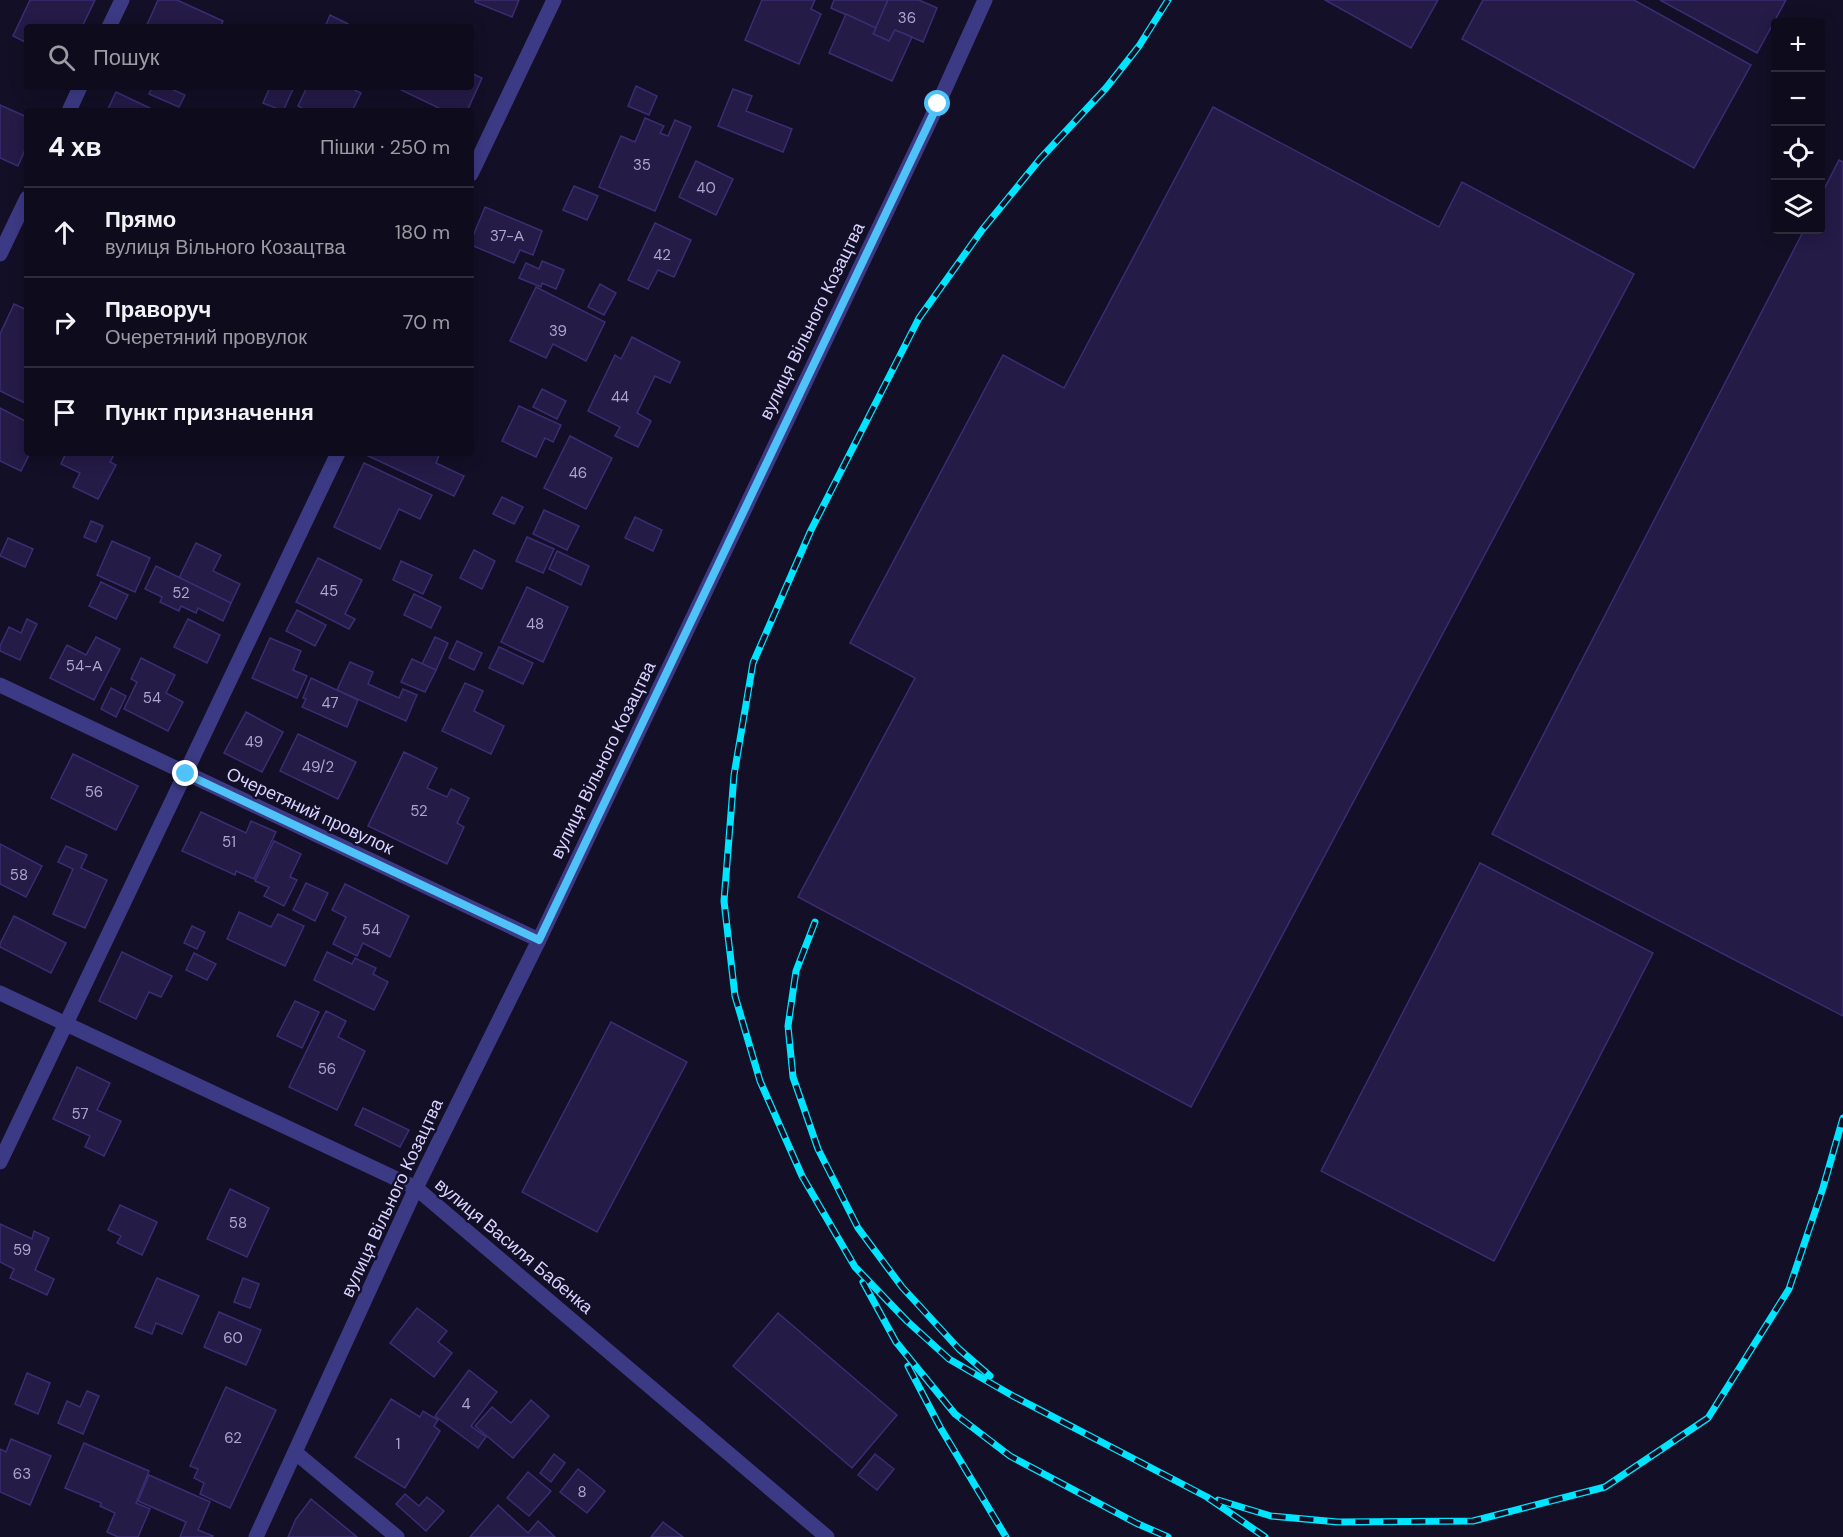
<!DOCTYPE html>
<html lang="uk">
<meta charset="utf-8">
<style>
body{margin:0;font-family:"DM Sans",sans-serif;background:#171425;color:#f1f3f6}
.controls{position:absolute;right:18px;top:18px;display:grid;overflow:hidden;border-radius:6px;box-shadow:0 3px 15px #0003}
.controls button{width:54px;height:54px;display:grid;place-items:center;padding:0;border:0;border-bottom:2px solid #2e2b3b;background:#0e0b1c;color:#f1f3f6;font:30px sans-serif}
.stop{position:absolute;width:18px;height:18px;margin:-14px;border:4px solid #4fc3f7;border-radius:50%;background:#fff}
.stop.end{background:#4fc3f7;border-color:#fff;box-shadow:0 2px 6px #0008}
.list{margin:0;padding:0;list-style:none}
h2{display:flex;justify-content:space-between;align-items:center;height:78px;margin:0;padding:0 24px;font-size:26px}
h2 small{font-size:20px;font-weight:400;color:#9b9ba3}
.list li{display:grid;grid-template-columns:39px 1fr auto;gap:18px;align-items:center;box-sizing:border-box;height:90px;padding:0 24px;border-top:2px solid #2e2b3b}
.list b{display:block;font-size:22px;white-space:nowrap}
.list p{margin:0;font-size:20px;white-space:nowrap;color:#9b9ba3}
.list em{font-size:20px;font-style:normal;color:#9b9ba3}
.icon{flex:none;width:33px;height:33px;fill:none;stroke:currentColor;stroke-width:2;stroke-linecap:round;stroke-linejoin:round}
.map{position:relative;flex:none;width:1843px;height:1537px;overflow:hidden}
.search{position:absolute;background:#0e0b1c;box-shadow:0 3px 15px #0003;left:24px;top:24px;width:450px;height:66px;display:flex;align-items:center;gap:15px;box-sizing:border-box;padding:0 21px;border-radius:6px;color:#9b9ba3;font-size:22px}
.panel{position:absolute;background:#0e0b1c;box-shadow:0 3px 15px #0003;left:24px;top:108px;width:450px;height:348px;border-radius:6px}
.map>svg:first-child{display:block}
.building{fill:#241b47;stroke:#3b2d73;stroke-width:1.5}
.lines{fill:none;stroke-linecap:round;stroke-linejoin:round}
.minor{stroke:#3d3a85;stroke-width:15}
.rail-casing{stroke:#00e5ff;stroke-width:7}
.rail{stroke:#130f26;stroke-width:4.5;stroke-dasharray:14;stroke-linecap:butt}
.route{stroke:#4fc3f7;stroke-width:8}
.labels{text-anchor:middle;stroke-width:5;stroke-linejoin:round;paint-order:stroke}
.number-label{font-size:15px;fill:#aca6d1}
.street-label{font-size:18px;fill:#d9d4ff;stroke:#130f26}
</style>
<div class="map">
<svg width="1843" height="1537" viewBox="0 0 1843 1537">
<rect width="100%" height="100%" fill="#130f26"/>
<!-- building -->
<g class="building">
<polygon points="30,0 95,0 82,27 27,27 27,43 13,36"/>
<polygon points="158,0 177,0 223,21 221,27 146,27"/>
<polygon points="475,0 519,0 512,17 475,2"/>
<polygon points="762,0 815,0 811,9 821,14 799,64 745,40"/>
<polygon points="834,0 888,0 876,28 831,8"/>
<polygon points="888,0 919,0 937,8 923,42 895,30 889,41 873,34"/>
<polygon points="1325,0 1438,0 1411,48"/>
<polygon points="1483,0 1634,0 1751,65 1694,168 1462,39"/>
<polygon points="1660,0 1786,0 1757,53"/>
<polygon points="846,14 876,28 873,34 889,41 895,30 912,37 892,81 829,53"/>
<polygon points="330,15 348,24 347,27 325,27"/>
<polygon points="471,73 482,78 467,111 445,111 399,89 400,87 471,87"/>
<polygon points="636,86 657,96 649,115 628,106"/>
<polygon points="152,87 167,87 185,95 179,107 149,94"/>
<polygon points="270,87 294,87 283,111 263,103"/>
<polygon points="307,87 349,87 361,93 352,111 307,111 298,106"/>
<polygon points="733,89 752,96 746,111 792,129 783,152 718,126"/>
<polygon points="116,92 156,111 107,111"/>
<polygon points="0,105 27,117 27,145 18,166 0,158"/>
<polygon points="1213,107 1439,227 1462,182 1634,274 1191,1107 798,897 915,678 850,643 1003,355 1064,388"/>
<polygon points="645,118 664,126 660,133 668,136 675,120 691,127 655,211 599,187 621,136 635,142"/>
<polygon points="1839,160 1843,162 1843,1016 1492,834 1804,230 1820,230 1820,197"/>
<polygon points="696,161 733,179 716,215 679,197"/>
<polygon points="574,186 598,196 587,220 563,210"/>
<polygon points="485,207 542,231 533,255 520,250 514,263 471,245 471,241"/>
<polygon points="655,223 691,240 674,277 658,270 648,289 628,280"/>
<polygon points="542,261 564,270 556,289 542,283 541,287 519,278 526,263 539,269"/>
<polygon points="600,284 616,293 604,315 588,307"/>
<polygon points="536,287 605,322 586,361 553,344 546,358 510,341"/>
<polygon points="14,304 27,310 27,404 0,391 0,334"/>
<polygon points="632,337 680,362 670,383 655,376 637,413 651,421 638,447 615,436 620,427 588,411 615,355 621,359"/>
<polygon points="542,389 566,401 557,419 533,407"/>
<polygon points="519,406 561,425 553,442 545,438 536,457 502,441"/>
<polygon points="0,408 27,422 27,453 30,453 21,471 0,461"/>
<polygon points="570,436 612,458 586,509 544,488"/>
<polygon points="66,453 115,453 110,462 116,465 98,499 73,487 80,473 61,464"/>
<polygon points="440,453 436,463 464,476 454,496 364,454"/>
<polygon points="364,463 432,495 420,519 399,509 380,549 334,527"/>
<polygon points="502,497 523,507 514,524 493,514"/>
<polygon points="544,510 579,526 567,550 533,534"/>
<polygon points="635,517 662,530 653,551 625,538"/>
<polygon points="91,521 103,526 96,542 84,537"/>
<polygon points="527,537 554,549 543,573 516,561"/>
<polygon points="8,538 33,549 25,567 0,556"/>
<polygon points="112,541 150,558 135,592 97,575"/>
<polygon points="196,543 221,555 213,571 240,584 231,603 179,578"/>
<polygon points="474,550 495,561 482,589 460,578"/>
<polygon points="557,551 589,566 581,585 549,569"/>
<polygon points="318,558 362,580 345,614 355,619 349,629 296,602"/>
<polygon points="401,561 432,575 423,594 393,580"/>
<polygon points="156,566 231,603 223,621 198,608 196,613 181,606 179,611 160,602 162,597 145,589"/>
<polygon points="101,582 128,595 116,619 89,606"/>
<polygon points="527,587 568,607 543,662 501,642"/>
<polygon points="414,594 441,607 431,628 404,615"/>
<polygon points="297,610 326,625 315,646 286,631"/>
<polygon points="27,619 37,624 20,660 0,651 0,646 9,627 21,633"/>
<polygon points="188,619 220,635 207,663 174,647"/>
<polygon points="96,637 120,649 94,700 50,678 67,645 86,655"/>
<polygon points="435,637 448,643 436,670 422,664"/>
<polygon points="270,638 301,651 293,670 307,676 297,698 252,678"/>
<polygon points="457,641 482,653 474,670 449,658"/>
<polygon points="499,647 533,663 523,684 489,668"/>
<polygon points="141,658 175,675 166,693 183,702 168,731 124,709 137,682 131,679"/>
<polygon points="412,659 436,670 425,692 401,682"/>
<polygon points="350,662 373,672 368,684 399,698 403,689 417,695 406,721 337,690"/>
<polygon points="311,678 358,700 347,727 302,707 306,699 303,698"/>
<polygon points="465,683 483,691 474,711 504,726 491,754 442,731"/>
<polygon points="111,688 126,696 116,717 101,709"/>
<polygon points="246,712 283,732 262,772 224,753"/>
<polygon points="298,734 356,762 338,799 280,771"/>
<polygon points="404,752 437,768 427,788 447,797 451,789 469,798 457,823 464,827 447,864 368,826"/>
<polygon points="73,754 138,786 116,830 51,798"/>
<polygon points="201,812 246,833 251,821 276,832 254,879 236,871 235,875 182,851"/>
<polygon points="274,841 301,854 290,877 297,880 284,906 264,896 269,887 255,881"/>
<polygon points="0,844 42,866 26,897 0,884"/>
<polygon points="66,846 87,855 81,868 107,880 85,928 53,914 73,869 58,862"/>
<polygon points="1480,863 1653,953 1494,1261 1321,1171"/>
<polygon points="306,883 328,893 315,921 293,910"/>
<polygon points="345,884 409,916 390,957 363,943 357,956 333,944 346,917 332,910"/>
<polygon points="239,912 271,927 278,914 304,926 285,966 227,939"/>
<polygon points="14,916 66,943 51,973 0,947 0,944"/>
<polygon points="192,926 205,932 197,949 184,943"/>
<polygon points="122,952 172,976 161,997 149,992 136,1019 99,1001"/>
<polygon points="327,952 352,964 355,958 376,968 373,974 388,982 374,1010 314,980"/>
<polygon points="194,953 216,964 207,980 186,970"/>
<polygon points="295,1001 319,1012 302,1048 277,1036"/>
<polygon points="326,1011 346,1021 338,1037 365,1051 337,1110 289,1087"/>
<polygon points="611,1022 687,1062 597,1232 522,1192"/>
<polygon points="77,1067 110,1083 97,1110 121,1121 104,1156 85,1147 90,1136 53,1119"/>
<polygon points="363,1108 409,1130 400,1147 355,1125"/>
<polygon points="230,1189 269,1208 247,1257 207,1239"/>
<polygon points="120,1205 157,1222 142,1255 117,1243 121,1236 108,1230"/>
<polygon points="0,1224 32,1239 34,1231 49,1238 35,1270 54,1279 47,1295 10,1278 14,1269 0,1262"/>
<polygon points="157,1278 199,1296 182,1334 156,1323 152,1334 135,1327"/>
<polygon points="243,1278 259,1284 250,1308 234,1302"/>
<polygon points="417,1308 447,1331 438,1342 452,1353 434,1377 390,1343"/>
<polygon points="219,1312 261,1330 246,1365 204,1347"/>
<polygon points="778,1313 897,1415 852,1468 733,1366"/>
<polygon points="469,1370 497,1392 471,1426 486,1437 478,1448 435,1416"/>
<polygon points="27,1373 50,1383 38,1414 15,1404"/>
<polygon points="226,1387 276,1410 230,1508 200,1494 204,1483 194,1478 198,1469 190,1466"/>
<polygon points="87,1391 99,1396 83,1434 58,1423 67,1401 80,1407"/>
<polygon points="391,1399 420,1417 423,1411 438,1420 434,1426 440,1431 405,1488 355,1457"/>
<polygon points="531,1400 549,1416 513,1458 475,1426 492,1407 511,1423"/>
<polygon points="11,1439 51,1456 30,1505 0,1492 0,1449 6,1452"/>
<polygon points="84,1443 149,1471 136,1503 150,1509 138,1537 118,1537 107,1532 115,1513 100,1506 101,1503 65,1488"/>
<polygon points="554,1454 565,1463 551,1482 540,1473"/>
<polygon points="875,1454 894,1469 877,1490 858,1475"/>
<polygon points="578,1469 605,1491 587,1513 560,1492"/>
<polygon points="528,1472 551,1491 529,1516 507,1498"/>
<polygon points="149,1475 210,1502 198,1530 213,1536 212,1537 180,1537 186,1522 138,1501"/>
<polygon points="405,1494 419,1506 427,1497 444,1511 426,1531 396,1504"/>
<polygon points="311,1499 357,1537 288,1537 296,1519"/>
<polygon points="498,1505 528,1533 538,1521 555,1537 470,1537"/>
<polygon points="663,1522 683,1537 651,1537"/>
</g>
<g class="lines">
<!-- minor -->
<g class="minor">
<polyline points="109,27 122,0"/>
<polyline points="69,111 80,87"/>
<polyline points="471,174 554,0"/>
<polyline points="0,254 27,198"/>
<polyline points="0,685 539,940"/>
<polyline points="0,993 416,1188 827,1537"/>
<polyline points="0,1162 338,453"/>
<polyline points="296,1453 397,1537"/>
<polyline points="256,1537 416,1188 539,940 938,104 985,0"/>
</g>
<defs>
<g id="rail">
<polyline points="1168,0 1139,46 1106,88 1040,159 982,230 919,318 811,530 753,663 734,775 724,901 735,996 760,1081 802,1176 855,1267 907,1321 949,1359 1013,1396 1207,1497 1265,1537"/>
<polyline points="815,922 796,971 788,1026 793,1077 818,1149 858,1228 902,1287 959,1349 990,1376"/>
<polyline points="863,1282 896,1342 955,1414 1010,1456 1136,1523 1168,1537"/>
<polyline points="908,1366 940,1427 1006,1537"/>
<polyline points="1218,1500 1271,1516 1338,1522 1473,1521 1605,1487 1708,1418 1789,1289 1823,1188 1843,1118"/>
</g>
</defs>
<!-- rail casing -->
<use href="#rail" class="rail-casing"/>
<!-- rail -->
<use href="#rail" class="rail"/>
</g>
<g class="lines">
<!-- route -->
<polyline class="route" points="186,774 539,940 938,104"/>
</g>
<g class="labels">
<!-- number labels -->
<g class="number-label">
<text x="907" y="23">36</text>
<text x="642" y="170">35</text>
<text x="706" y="193">40</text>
<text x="507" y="241">37-А</text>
<text x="662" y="260">42</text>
<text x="558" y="336">39</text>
<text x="620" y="402">44</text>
<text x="578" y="478">46</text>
<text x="329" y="596">45</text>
<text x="181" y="598">52</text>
<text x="535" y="629">48</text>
<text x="84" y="671">54-А</text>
<text x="152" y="703">54</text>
<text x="330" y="708">47</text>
<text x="254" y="747">49</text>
<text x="318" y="772">49/2</text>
<text x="94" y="797">56</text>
<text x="419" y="816">52</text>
<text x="229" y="847">51</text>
<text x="19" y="880">58</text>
<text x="371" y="935">54</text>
<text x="327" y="1074">56</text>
<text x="80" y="1119">57</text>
<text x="238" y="1228">58</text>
<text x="22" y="1255">59</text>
<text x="233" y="1343">60</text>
<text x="466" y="1409">4</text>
<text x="233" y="1443">62</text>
<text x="398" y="1449">1</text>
<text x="22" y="1479">63</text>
<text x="582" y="1497">8</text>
</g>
<!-- street labels -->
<g class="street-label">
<text transform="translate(812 321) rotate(-64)" y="6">вулиця Вільного Козацтва</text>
<text transform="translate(603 760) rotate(-64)" y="6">вулиця Вільного Козацтва</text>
<text transform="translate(310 811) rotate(25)" y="6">Очеретяний провулок</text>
<text transform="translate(392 1198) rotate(-65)" y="6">вулиця Вільного Козацтва</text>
<text transform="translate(514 1246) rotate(40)" y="6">вулиця Василя Бабенка</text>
</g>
</g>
</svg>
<div class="controls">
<button>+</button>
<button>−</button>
<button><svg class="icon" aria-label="locate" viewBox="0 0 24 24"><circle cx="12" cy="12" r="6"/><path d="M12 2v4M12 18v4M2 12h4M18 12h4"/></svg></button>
<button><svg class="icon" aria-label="layers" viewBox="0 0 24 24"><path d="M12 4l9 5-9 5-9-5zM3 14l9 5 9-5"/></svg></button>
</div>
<div class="stop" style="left:938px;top:104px"></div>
<div class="stop end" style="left:186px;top:774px"></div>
<div class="search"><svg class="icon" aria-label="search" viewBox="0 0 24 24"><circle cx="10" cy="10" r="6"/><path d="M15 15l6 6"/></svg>Пошук</div>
<section class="panel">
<h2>4 хв<small>Пішки · 250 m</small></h2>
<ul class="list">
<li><svg class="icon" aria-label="ahead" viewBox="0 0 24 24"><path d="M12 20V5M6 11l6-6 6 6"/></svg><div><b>Прямо</b><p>вулиця Вільного Козацтва</p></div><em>180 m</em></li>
<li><svg class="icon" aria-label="right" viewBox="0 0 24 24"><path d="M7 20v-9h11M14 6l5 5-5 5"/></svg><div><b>Праворуч</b><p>Очеретяний провулок</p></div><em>70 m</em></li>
<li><svg class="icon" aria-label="arrive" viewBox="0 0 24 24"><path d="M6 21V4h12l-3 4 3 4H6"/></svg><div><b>Пункт призначення</b></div></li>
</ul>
</section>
</div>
